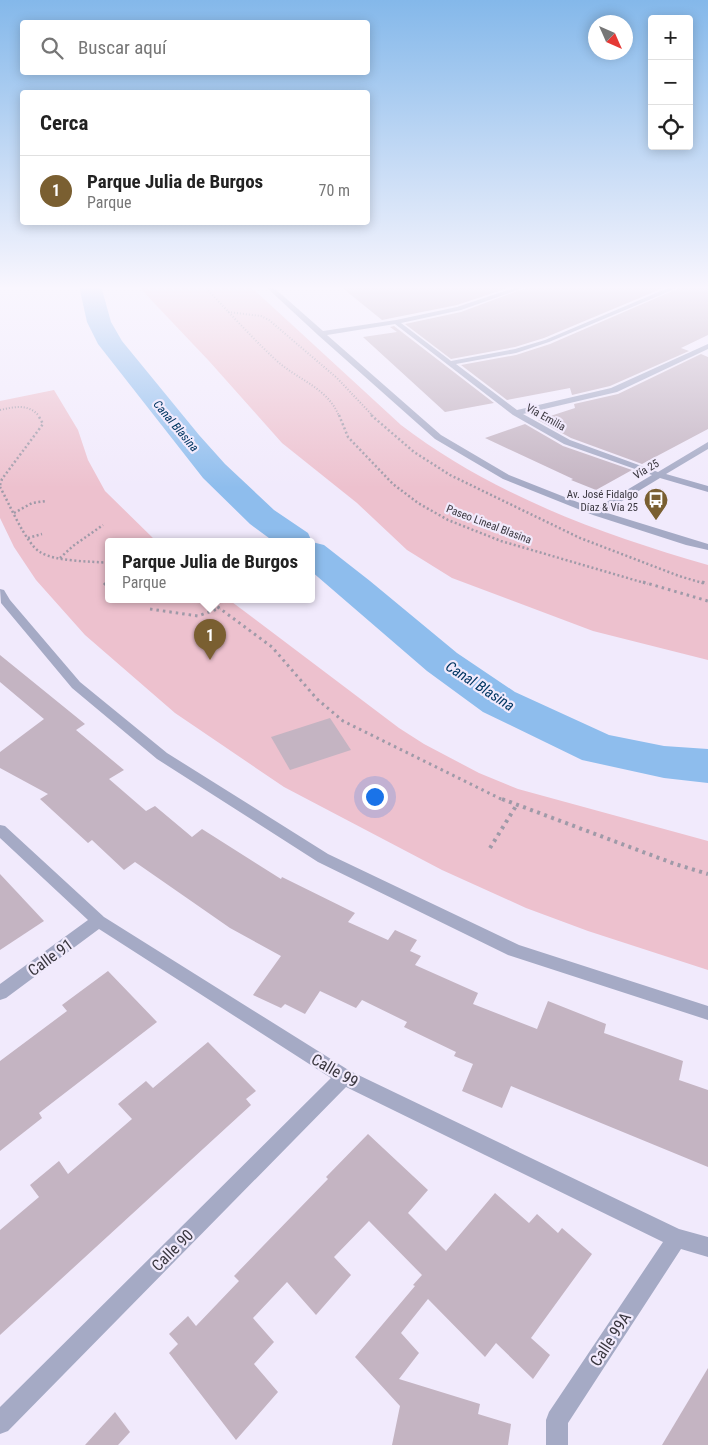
<!DOCTYPE html>
<html lang="es">
<meta charset="utf-8">
<style>
body{margin:0;font-family:"Roboto Condensed",sans-serif;background:#f2f2f2;color:#222}
.controls{position:absolute;right:15px;top:15px;display:grid;overflow:hidden;border-radius:5px;box-shadow:0 2px 12px #0003}
.controls button{width:45px;height:45px;display:grid;place-items:center;padding:0;border:0;border-bottom:1px solid #e0e0e0;background:#fff;color:#222;font:25px sans-serif}
.compass{position:absolute;left:588px;top:15px;width:45px;height:45px;border-radius:50%;background:#fff;box-shadow:0 2px 12px #0003;rotate:135deg}
.you{position:absolute;left:374px;top:796px;width:18px;height:18px;margin:-12px;border:4px solid #fff;border-radius:50%;background:#1a73e8;box-shadow:0 0 0 8px #1a73e833}
.badge{display:grid;place-items:center;width:32px;height:32px;border-radius:50%;background:#7a5f31;color:#fff;font-size:16px;font-weight:700}
.pin{position:absolute;translate:-50% -41px;filter:drop-shadow(0 1px 2px #0008)}
.pin::after{content:'';position:absolute;top:26px;width:18px;height:15px;background:inherit;clip-path:polygon(0 0,100% 0,50% 100%)}
.popup{position:absolute;left:105px;top:538px;width:210px;height:65px;box-sizing:border-box;display:grid;place-content:center;border-radius:5px;background:#fff;filter:drop-shadow(0 1px 4px #0005);font-size:16px;white-space:nowrap;color:#767676}
.popup b{font-size:19px;color:#222}
.popup::after{content:'';position:absolute;left:50%;top:100%;margin-left:-10px;border:10px solid transparent;border-top-color:#fff}
.list{margin:0;padding:0;list-style:none}
h2{display:flex;justify-content:space-between;align-items:center;height:65px;margin:0;padding:0 20px;font-size:21px}
h2 small{font-size:16px;font-weight:400;color:#767676}
.list li{display:grid;grid-template-columns:32px 1fr auto;gap:15px;align-items:center;box-sizing:border-box;height:70px;padding:0 20px;border-top:1px solid #e0e0e0}
.list b{display:block;font-size:19px;white-space:nowrap}
.list p{margin:0;font-size:16px;white-space:nowrap;color:#767676}
.list em{font-size:16px;font-style:normal;color:#767676}
.icon{flex:none;width:28px;height:28px;fill:none;stroke:currentColor;stroke-width:2;stroke-linecap:round;stroke-linejoin:round}
.map{position:relative;flex:none;width:708px;height:1445px;overflow:hidden}
.search{position:absolute;background:#fff;box-shadow:0 2px 12px #0003;left:20px;top:20px;width:350px;height:55px;display:flex;align-items:center;gap:12px;box-sizing:border-box;padding:0 18px;border-radius:5px;color:#767676;font-size:19px}
.panel{position:absolute;background:#fff;box-shadow:0 2px 12px #0003;left:20px;top:90px;width:350px;height:135px;border-radius:5px}
.map>svg:first-child{display:block}
.green{fill:#edc1ce}
.lines{fill:none;stroke-linecap:round;stroke-linejoin:round}
.river{fill:#8ebded;fill-rule:evenodd}
.building{fill:#c4b4c2}
.path-far3{stroke:#9f9aa8;stroke-width:2;stroke-dasharray:1 2;stroke-linecap:butt}
.path-far2{stroke:#9f9aa8;stroke-width:2.5;stroke-dasharray:2 2.5;stroke-linecap:butt}
.path-far1{stroke:#9f9aa8;stroke-width:3;stroke-dasharray:2.5 4;stroke-linecap:butt}
.path{stroke:#9f9aa8;stroke-width:4;stroke-dasharray:3 4.5;stroke-linecap:butt}
.minor{fill:#a5aac5;fill-rule:evenodd}
.labels{text-anchor:middle;stroke-width:4.5;stroke-linejoin:round;paint-order:stroke}
.far-street-label{font-size:11px;fill:#3a373f;stroke:#f1eafc}
.far-poi-label{font-size:11px;fill:#3a373f;stroke:#f1eafc;text-anchor:end}
.far-water-label{font-size:12px;font-style:italic;fill:#003662;stroke:#f1eafc}
.water-label{font-size:15px;font-style:italic;fill:#003662;stroke:#f1eafc}
.near-street-label{font-size:16px;fill:#3a373f;stroke:#f1eafc}
</style>
<div class="map">
<svg width="708" height="1445" viewBox="0 0 708 1445">
<rect width="100%" height="100%" fill="#f1eafc"/>
<!-- green -->
<g class="green">
<path d="M 138,286 L 250,286 L 401,425 C 491,494 600,534 708,565 L 708,660 L 593,631 L 452,578 L 407,550 L 357,503 L 282,443 L 209,361 Z"/>
<polygon points="54,390 78,430 88,460 105,491 156,541 109,541 109,599 228,599 399,728 424,744 479,773 518,789 708,841 708,970 588,931 526,908 442,870 284,787 175,713 85,635 36,580 14,547 0,518 0,401"/>
</g>
<g class="lines">
<!-- river -->
<polygon class="river" points="79,286 101,286 111,322 122,341 199,435 225,464 274,510 308,533 312,542 324,545 370,581 457,653 515,692 609,735 664,746 708,749 708,783 664,778 582,760 483,712 427,671 311,571 311,541 273,541 250,524 203,478 98,344 87,322"/>
</g>
<!-- building -->
<g class="building">
<polygon points="340,286 514,286 457,305 382,320"/>
<polygon points="531,286 668,286 544,338 515,347 451,359 405,324 461,312"/>
<polygon points="684,286 708,286 708,335 681,348 689,351 610,386 572,395 570,388 507,400 461,365 516,355 550,344"/>
<polygon points="394,326 494,403 445,412 363,337 397,332 390,327"/>
<polygon points="701,354 708,357 708,429 642,464 571,438 538,420 575,408 574,404 618,394"/>
<polygon points="525,424 563,446 632,470 596,490 571,480 573,479 485,438"/>
<polygon points="0,655 85,724 76,730 124,770 109,779 146,811 155,806 192,837 202,829 281,879 282,877 355,913 348,922 388,940 395,930 417,940 410,951 421,956 415,965 478,993 473,1004 537,1029 548,1001 606,1024 604,1033 683,1061 679,1080 708,1090 708,1167 511,1086 502,1108 462,1091 473,1064 454,1056 456,1052 404,1027 407,1022 362,1000 356,1008 320,991 305,1014 285,1004 281,1008 253,995 281,956 230,928 135,862 124,870 92,840 88,843 40,799 48,794 0,768 0,752 44,719 0,682"/>
<polygon points="330,718 351,750 290,770 271,737"/>
<polygon points="0,874 44,921 0,950"/>
<polygon points="108,971 157,1022 39,1113 42,1118 0,1151 0,1061 67,1011 62,1005"/>
<polygon points="208,1042 256,1091 246,1099 251,1105 0,1335 0,1230 39,1197 30,1185 59,1161 68,1174 132,1119 118,1104 146,1081 153,1088"/>
<polygon points="368,1134 428,1190 408,1213 446,1251 495,1193 529,1223 537,1214 558,1233 562,1228 592,1254 531,1338 550,1355 533,1379 496,1343 485,1357 428,1299 401,1333 419,1353 399,1379 480,1404 478,1414 511,1424 508,1445 392,1445 400,1406 355,1357 415,1286 413,1285 422,1275 369,1221 334,1257 351,1275 316,1315 287,1282 253,1318 274,1342 254,1364 278,1392 236,1440 169,1353 178,1344 169,1334 188,1316 196,1326 239,1281 234,1276 328,1179 326,1177"/>
<polygon points="708,1368 708,1445 662,1445"/>
<polygon points="115,1412 130,1432 118,1445 85,1445"/>
</g>
<g class="lines">
<!-- path-far3 -->
<g class="path-far3">
<path d="M 204,286 C 228,311 251,337 277,361 C 298,380 328,388 339,416"/>
<polyline points="228,312 261,316 269,320 337,378 373,416"/>
<path d="M 0,410 C 14,407 28,403 39,416"/>
</g>
<!-- path-far2 -->
<g class="path-far2">
<polyline points="339,415 348,437 393,484 418,503 448,520 501,541 648,584"/>
<polyline points="371,415 414,452 450,475 580,538 679,576 706,584"/>
<polyline points="0,485 2,479 43,424 38,415"/>
<path d="M 0,487 C 9,503 26,544 40,552 C 56,562 90,561 109,563"/>
<polyline points="14,513 32,503 46,501"/>
<polyline points="28,538 42,534"/>
<polyline points="60,558 73,546 103,525"/>
<polyline points="106,584 109,581"/>
</g>
<!-- path-far1 -->
<g class="path-far1">
<polyline points="643,582 708,601"/>
<polyline points="702,582 708,584"/>
<polyline points="104,585 107,582"/>
<polyline points="207,599 272,647 317,699 343,721 505,801"/>
<polyline points="150,609 198,616 220,608"/>
</g>
<!-- path -->
<g class="path">
<polyline points="502,799 675,864 708,874"/>
<polyline points="490,848 516,806"/>
</g>
<!-- minor -->
<g class="minor">
<path d="M 265,286 L 272,286 L 323,331 L 396,320 L 457,307 L 520,286 L 529,286 L 461,310 L 401,323 L 451,361 L 515,349 L 545,340 L 673,286 L 682,286 L 549,342 L 516,353 L 456,364 L 517,410 L 611,388 L 708,344 L 708,349 L 617,392 L 523,414 L 570,440 L 658,472 L 708,442 L 708,449 L 666,474 L 708,486 L 708,492 L 660,478 L 604,512 L 708,544 L 708,550 L 686,545 L 593,515 L 503,479 L 435,439 L 318,335 ZM 395,324 L 513,415 L 564,444 L 652,475 L 595,509 L 509,475 L 441,435 L 327,335 Z"/>
<polygon points="0,589 4,590 10,600 80,682 167,753 328,854 519,945 708,1006 708,1020 508,955 318,862 157,759 72,688 1,603"/>
<polygon points="0,825 5,826 104,917 350,1071 679,1229 708,1237 708,1257 681,1249 568,1423 568,1445 546,1445 546,1420 549,1412 663,1242 346,1087 8,1431 0,1434 0,1407 331,1078 99,929 6,998 0,1000 0,984 88,920 0,838"/>
</g>
</g>
<!-- sky -->
<linearGradient id="sky" x2="0" y2="1"><stop stop-color="#84b8ea"/><stop offset="0.59" stop-color="#f9f6fe"/><stop offset="1" stop-color="#f9f6fe" stop-opacity="0"/></linearGradient>
<rect width="708" height="488" fill="url(#sky)"/>
<!-- icons -->
<defs>
<symbol id="bus-pin" viewBox="-11 -11 22 30"><path d="M0 17L-7.5 6A9.5 9.5 0 1 1 7.5 6Z" fill="#7a5f31" stroke="#f1eafc"/><path d="M-5-6H5V4H4V6H2V4H-2V6H-4V4H-5ZM-3.5-4V0h7V-4ZM-3.5 1.2v1.5H-2V1.2ZM2 1.2v1.5H3.5V1.2Z" fill="#fff"/></symbol>
</defs>
<g fill-rule="evenodd">
<use href="#bus-pin" x="642" y="486" width="28" height="38"/>
</g>
<g class="labels">
<!-- far-street labels -->
<g class="far-street-label">
<text transform="translate(546 417) rotate(29)" y="4">Vía Emilia</text>
<text transform="translate(646 469) rotate(-31)" y="4">Vía 25</text>
<text transform="translate(489 524) rotate(21)" y="4">Paseo Lineal Blasina</text>
</g>
<!-- far-poi labels -->
<g class="far-poi-label">
<text x="638" y="498">Av. José Fidalgo<tspan x="638" dy="13">Díaz &amp; Vía 25</tspan></text>
</g>
<!-- far-water labels -->
<g class="far-water-label">
<text transform="translate(176 426) rotate(50)" y="4">Canal Blasina</text>
</g>
<!-- water labels -->
<g class="water-label">
<text transform="translate(480 686) rotate(33)" y="5">Canal Blasina</text>
</g>
<!-- near-street labels -->
<g class="near-street-label">
<text transform="translate(50 957) rotate(-36)" y="6">Calle 91</text>
<text transform="translate(335 1070) rotate(30)" y="6">Calle 99</text>
<text transform="translate(172 1250) rotate(-45)" y="6">Calle 90</text>
<text transform="translate(610 1339) rotate(-57)" y="6">Calle 99A</text>
</g>
</g>
</svg>
<div class="controls">
<button>+</button>
<button>−</button>
<button><svg class="icon" aria-label="locate" viewBox="0 0 24 24"><circle cx="12" cy="12" r="6"/><path d="M12 2v4M12 18v4M2 12h4M18 12h4"/></svg></button>
</div>
<svg class="compass" viewBox="-18 -18 36 36"><path d="M0-13l5 13h-10z" fill="#e53935"/><path d="M0 13l5-13h-10z" fill="#767676"/></svg>
<div class="you"></div>
<div class="pin badge" style="left:210px;top:660px">1</div>
<div class="popup"><b>Parque Julia de Burgos</b>Parque</div>
<div class="search"><svg class="icon" aria-label="search" viewBox="0 0 24 24"><circle cx="10" cy="10" r="6"/><path d="M15 15l6 6"/></svg>Buscar aquí</div>
<section class="panel">
<h2>Cerca<small></small></h2>
<ul class="list">
<li><span class="badge">1</span><div><b>Parque Julia de Burgos</b><p>Parque</p></div><em>70 m</em></li>
</ul>
</section>
</div>
